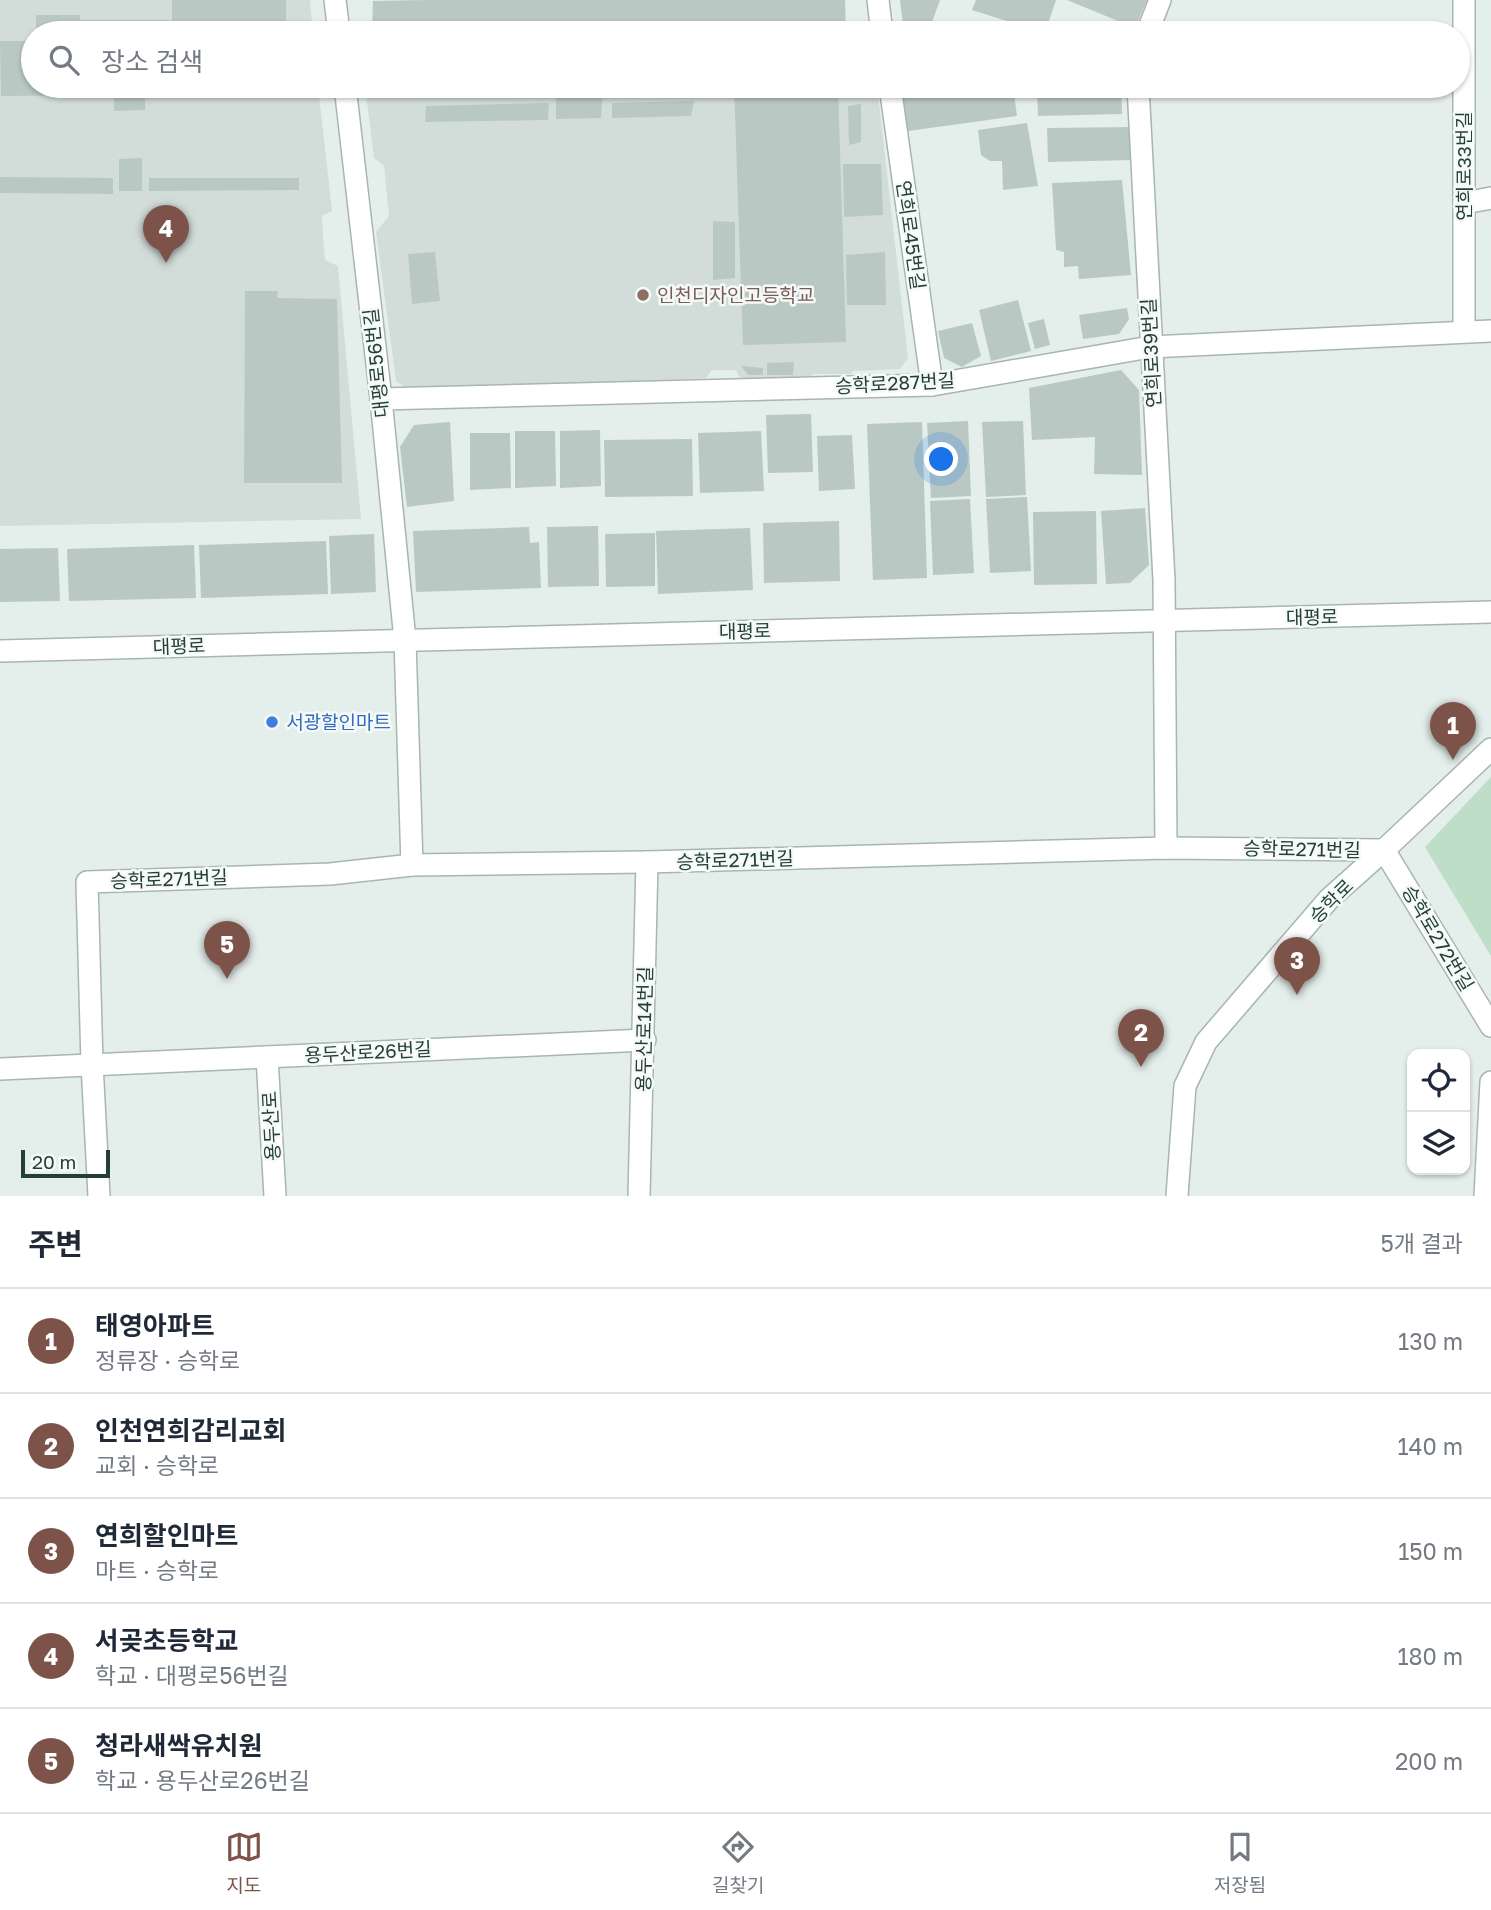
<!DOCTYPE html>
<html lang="ko">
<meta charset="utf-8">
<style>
body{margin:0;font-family:"Golos Text","Noto Sans KR",sans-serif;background:#f2f2f3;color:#1f2937}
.controls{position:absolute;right:21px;bottom:21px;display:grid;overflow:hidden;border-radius:14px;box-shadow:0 2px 5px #0004}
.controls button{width:63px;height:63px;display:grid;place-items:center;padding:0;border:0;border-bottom:2px solid #e0e1e3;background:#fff;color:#1f2937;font:35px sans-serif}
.scale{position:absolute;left:21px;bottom:18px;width:89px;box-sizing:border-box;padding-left:7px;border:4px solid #243f39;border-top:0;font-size:19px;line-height:24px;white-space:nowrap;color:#243f39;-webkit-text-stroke:5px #f5faf8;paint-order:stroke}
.you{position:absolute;left:942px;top:460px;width:24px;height:24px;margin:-18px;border:5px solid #fff;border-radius:50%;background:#1a73e8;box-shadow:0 0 0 10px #1a73e833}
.badge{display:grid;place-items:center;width:46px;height:46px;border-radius:50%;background:#7d5349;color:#fff;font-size:23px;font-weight:700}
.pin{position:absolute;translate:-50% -58px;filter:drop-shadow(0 2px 4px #0008)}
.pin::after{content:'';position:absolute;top:37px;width:24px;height:21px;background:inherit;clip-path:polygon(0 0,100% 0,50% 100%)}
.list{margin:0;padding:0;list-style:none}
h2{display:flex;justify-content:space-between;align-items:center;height:91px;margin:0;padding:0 28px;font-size:30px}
h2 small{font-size:23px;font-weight:400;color:#747a83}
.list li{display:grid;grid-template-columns:46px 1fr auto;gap:21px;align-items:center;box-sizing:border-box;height:105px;padding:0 28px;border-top:2px solid #e0e1e3}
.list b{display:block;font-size:26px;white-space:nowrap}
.list p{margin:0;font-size:23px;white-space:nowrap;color:#747a83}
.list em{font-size:23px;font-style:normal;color:#747a83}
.icon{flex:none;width:38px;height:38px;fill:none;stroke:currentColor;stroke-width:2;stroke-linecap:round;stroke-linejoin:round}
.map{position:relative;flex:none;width:1491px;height:1196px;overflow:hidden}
.search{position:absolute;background:#fff;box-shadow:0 2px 5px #0004;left:21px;right:21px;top:21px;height:77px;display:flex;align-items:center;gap:18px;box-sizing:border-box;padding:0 24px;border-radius:38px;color:#747a83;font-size:26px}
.sheet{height:616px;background:#fff}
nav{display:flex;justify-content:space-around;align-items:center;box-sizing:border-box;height:98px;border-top:2px solid #e0e1e3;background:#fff;font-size:19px;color:#747a83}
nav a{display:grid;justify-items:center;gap:4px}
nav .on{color:#7d5349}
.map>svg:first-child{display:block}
.built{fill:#d2ddd9}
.green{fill:#bedec7}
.building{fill:#bac8c3}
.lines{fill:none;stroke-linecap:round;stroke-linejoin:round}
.minor-casing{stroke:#a7b6b1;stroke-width:24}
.minor{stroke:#fff;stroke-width:21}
.education-dot{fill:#8d6e63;stroke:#f5faf8;stroke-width:2.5}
.shop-dot{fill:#3f7fe0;stroke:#f5faf8;stroke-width:2.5}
.labels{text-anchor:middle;stroke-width:5;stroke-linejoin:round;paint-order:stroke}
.street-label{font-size:19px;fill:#243f39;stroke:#f5faf8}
.education-label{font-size:19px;fill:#785e54;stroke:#f5faf8;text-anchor:start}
.shop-label{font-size:19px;fill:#366cbe;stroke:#f5faf8;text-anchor:start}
</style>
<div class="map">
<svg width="1491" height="1196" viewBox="0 0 1491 1196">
<rect width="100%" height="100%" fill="#e4eeea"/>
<!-- built -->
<g class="built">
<polygon points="0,0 310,0 313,33 33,33 33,86 318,86 332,211 322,216 323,238 325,260 338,266 361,519 0,526"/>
<polygon points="365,86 877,86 908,358 900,369 852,371 852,374 812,374 811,378 740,378 736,370 712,370 706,378 414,393 396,381 376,232 389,216 384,166 374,158"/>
</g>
<!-- green -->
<polygon class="green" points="1491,777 1491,956 1425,847"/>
<!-- building -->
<g class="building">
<rect x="172" y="0" width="114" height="33"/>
<polygon points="426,0 845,0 846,33 372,33 373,1"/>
<polygon points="900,0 940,0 928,33 904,33"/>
<polygon points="976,0 1056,0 1045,33 972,10"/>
<polygon points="1067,0 1147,0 1135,28"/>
<polygon points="36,15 80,15 80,20 169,20 169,33 36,33"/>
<polygon points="1054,22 1076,22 1076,30 1091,30 1091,33 1048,33 1054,29"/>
<polygon points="0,41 33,41 33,86 283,86 283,96 145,96 145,110 114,111 114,95 1,96"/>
<polygon points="734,86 838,86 846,342 743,345"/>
<polygon points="953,86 1013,86 1017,116 908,131 902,93"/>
<polygon points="1037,86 1121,86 1122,114 1038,116"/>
<polygon points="603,90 601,118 556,119 556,94"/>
<polygon points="694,101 691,116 612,118 612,103"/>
<polygon points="549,103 548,120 425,122 426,106"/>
<polygon points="861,104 861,142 849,145 848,106"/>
<polygon points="1027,123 1038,186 1003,190 1002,161 990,161 981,155 978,130"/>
<polygon points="1132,127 1133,160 1048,162 1047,128"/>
<polygon points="142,158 142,191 119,191 119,159"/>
<polygon points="843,164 881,164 883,215 844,217"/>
<polygon points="0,177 113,178 113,194 0,193"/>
<polygon points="149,178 299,178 299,190 149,191"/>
<polygon points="1122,180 1131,275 1079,279 1078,266 1064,267 1064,252 1056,250 1052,183"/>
<polygon points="713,221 735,222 735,278 713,280"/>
<polygon points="435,252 440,301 412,304 408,254"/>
<polygon points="885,252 886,305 847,305 846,255"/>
<polygon points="245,291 278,291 277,298 337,299 342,483 244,483"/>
<polygon points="1018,300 1031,351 991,361 979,310"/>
<polygon points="1127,308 1129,319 1119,334 1083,339 1079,315"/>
<polygon points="1044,319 1050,345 1035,349 1028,323"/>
<polygon points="972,323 981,356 962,367 944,358 938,331"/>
<polygon points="794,362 793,375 767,375 767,363"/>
<polygon points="741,366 763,368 763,375 748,375"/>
<polygon points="1121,370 1139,390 1142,475 1094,474 1095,437 1032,440 1029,388"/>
<polygon points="811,414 813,472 768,473 766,415"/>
<polygon points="968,421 971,496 931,498 927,423"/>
<polygon points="1023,421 1026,495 986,497 982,422"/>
<polygon points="450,422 454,501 407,507 400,447 414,425"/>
<polygon points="922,422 927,578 873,580 867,424"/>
<polygon points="600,430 601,486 560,488 560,431"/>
<polygon points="515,431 555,431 556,486 515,488"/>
<polygon points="761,431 764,491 700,493 698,433"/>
<polygon points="470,433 510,433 511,488 470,490"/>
<polygon points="852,435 855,489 819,491 817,436"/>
<polygon points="692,439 693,496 605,497 604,440"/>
<polygon points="1027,497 1031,571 990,573 986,499"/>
<polygon points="970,499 974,573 933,575 930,501"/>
<polygon points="1145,508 1149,565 1130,583 1106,584 1101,511"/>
<polygon points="1096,511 1097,584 1034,585 1033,512"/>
<polygon points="839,521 840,581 764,583 763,523"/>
<polygon points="598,526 599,586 548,587 547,527"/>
<polygon points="529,527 530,543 539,542 541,588 416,592 413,531"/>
<polygon points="750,528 753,590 658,594 656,531"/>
<polygon points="655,533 655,586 606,587 605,534"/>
<polygon points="374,534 376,592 331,594 329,536"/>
<polygon points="326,541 328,594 201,598 199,545"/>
<polygon points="194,545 196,598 69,601 67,549"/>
<polygon points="58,548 60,601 0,602 0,549"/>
</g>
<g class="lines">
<defs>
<g id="minor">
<polyline points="335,0 339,33"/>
<polyline points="878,0 882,33"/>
<polyline points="1464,0 1464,331"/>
<polyline points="1147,33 1160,0"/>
<polyline points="345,86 381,399 405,640 412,865"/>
<polyline points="890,86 932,385"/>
<polyline points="1138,86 1164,580 1166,848"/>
<polyline points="1464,203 1491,198"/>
<polyline points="381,399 932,385 1150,347 1491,331"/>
<polyline points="0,651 1491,612"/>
<polyline points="267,1057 275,1196"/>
<polyline points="0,1069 645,1040"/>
<polyline points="99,1196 92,1064 87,882 330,874 412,865 647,862 1166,848 1384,850 1491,1026"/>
<polyline points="639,1196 647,862"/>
<polyline points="1177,1196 1185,1086 1206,1042 1329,899 1384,850 1491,749"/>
<polyline points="1485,1196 1491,1082"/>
</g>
</defs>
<!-- minor casing -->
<use href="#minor" class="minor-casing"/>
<!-- minor -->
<use href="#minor" class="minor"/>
</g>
<!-- markers -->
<circle class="education-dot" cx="643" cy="295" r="7"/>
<circle class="shop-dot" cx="272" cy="722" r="7"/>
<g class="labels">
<!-- street labels -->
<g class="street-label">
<text transform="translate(1464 166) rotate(-90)" y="7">연희로33번길</text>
<text transform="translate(911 235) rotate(82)" y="7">연희로45번길</text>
<text transform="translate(1151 353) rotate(-93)" y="7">연희로39번길</text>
<text transform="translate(376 363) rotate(-96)" y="7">대평로56번길</text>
<text transform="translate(895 383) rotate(-3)" y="7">승학로287번길</text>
<text transform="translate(1312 617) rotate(-1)" y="7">대평로</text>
<text transform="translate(745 631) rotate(-1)" y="7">대평로</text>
<text transform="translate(179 646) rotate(-2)" y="7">대평로</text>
<text transform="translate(1302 849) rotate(1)" y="7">승학로271번길</text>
<text transform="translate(735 860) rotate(-2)" y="7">승학로271번길</text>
<text transform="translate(169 879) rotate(-2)" y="7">승학로271번길</text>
<text transform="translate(1331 901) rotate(-45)" y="7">승학로</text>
<text transform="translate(1438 938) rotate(59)" y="7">승학로272번길</text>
<text transform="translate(644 1029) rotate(-89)" y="7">용두산로14번길</text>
<text transform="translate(368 1052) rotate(-3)" y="7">용두산로26번길</text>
<text transform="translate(271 1126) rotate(-93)" y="7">용두산로</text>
</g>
<!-- education labels -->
<g class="education-label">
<text x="657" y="302">인천디자인고등학교</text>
</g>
<!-- shop labels -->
<g class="shop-label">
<text x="286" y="729">서광할인마트</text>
</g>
</g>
</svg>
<div class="controls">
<button><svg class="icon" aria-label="locate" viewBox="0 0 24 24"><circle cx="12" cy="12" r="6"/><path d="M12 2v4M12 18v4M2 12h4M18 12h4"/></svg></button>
<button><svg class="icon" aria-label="layers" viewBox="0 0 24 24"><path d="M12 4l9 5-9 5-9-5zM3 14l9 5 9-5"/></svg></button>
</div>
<div class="scale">20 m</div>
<div class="you"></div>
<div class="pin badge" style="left:1453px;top:760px">1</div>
<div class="pin badge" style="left:1141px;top:1067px">2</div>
<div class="pin badge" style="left:1297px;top:995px">3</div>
<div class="pin badge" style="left:166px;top:263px">4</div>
<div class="pin badge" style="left:227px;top:979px">5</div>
<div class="search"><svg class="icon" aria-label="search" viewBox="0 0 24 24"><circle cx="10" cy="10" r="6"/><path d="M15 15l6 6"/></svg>장소 검색</div>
</div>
<section class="sheet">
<h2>주변<small>5개 결과</small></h2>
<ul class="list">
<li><span class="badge">1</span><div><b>태영아파트</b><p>정류장 · 승학로</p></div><em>130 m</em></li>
<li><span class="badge">2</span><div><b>인천연희감리교회</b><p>교회 · 승학로</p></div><em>140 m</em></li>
<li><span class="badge">3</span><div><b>연희할인마트</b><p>마트 · 승학로</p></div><em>150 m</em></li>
<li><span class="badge">4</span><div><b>서곶초등학교</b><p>학교 · 대평로56번길</p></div><em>180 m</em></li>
<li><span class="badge">5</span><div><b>청라새싹유치원</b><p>학교 · 용두산로26번길</p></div><em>200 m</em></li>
</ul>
</section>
<nav>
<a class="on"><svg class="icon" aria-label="map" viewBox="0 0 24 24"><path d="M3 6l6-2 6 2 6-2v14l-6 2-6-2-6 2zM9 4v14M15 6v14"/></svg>지도</a>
<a><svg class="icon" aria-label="directions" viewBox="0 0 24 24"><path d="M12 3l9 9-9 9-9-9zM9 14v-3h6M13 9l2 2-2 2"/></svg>길찾기</a>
<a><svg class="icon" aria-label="saved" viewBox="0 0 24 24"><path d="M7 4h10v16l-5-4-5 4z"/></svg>저장됨</a>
</nav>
